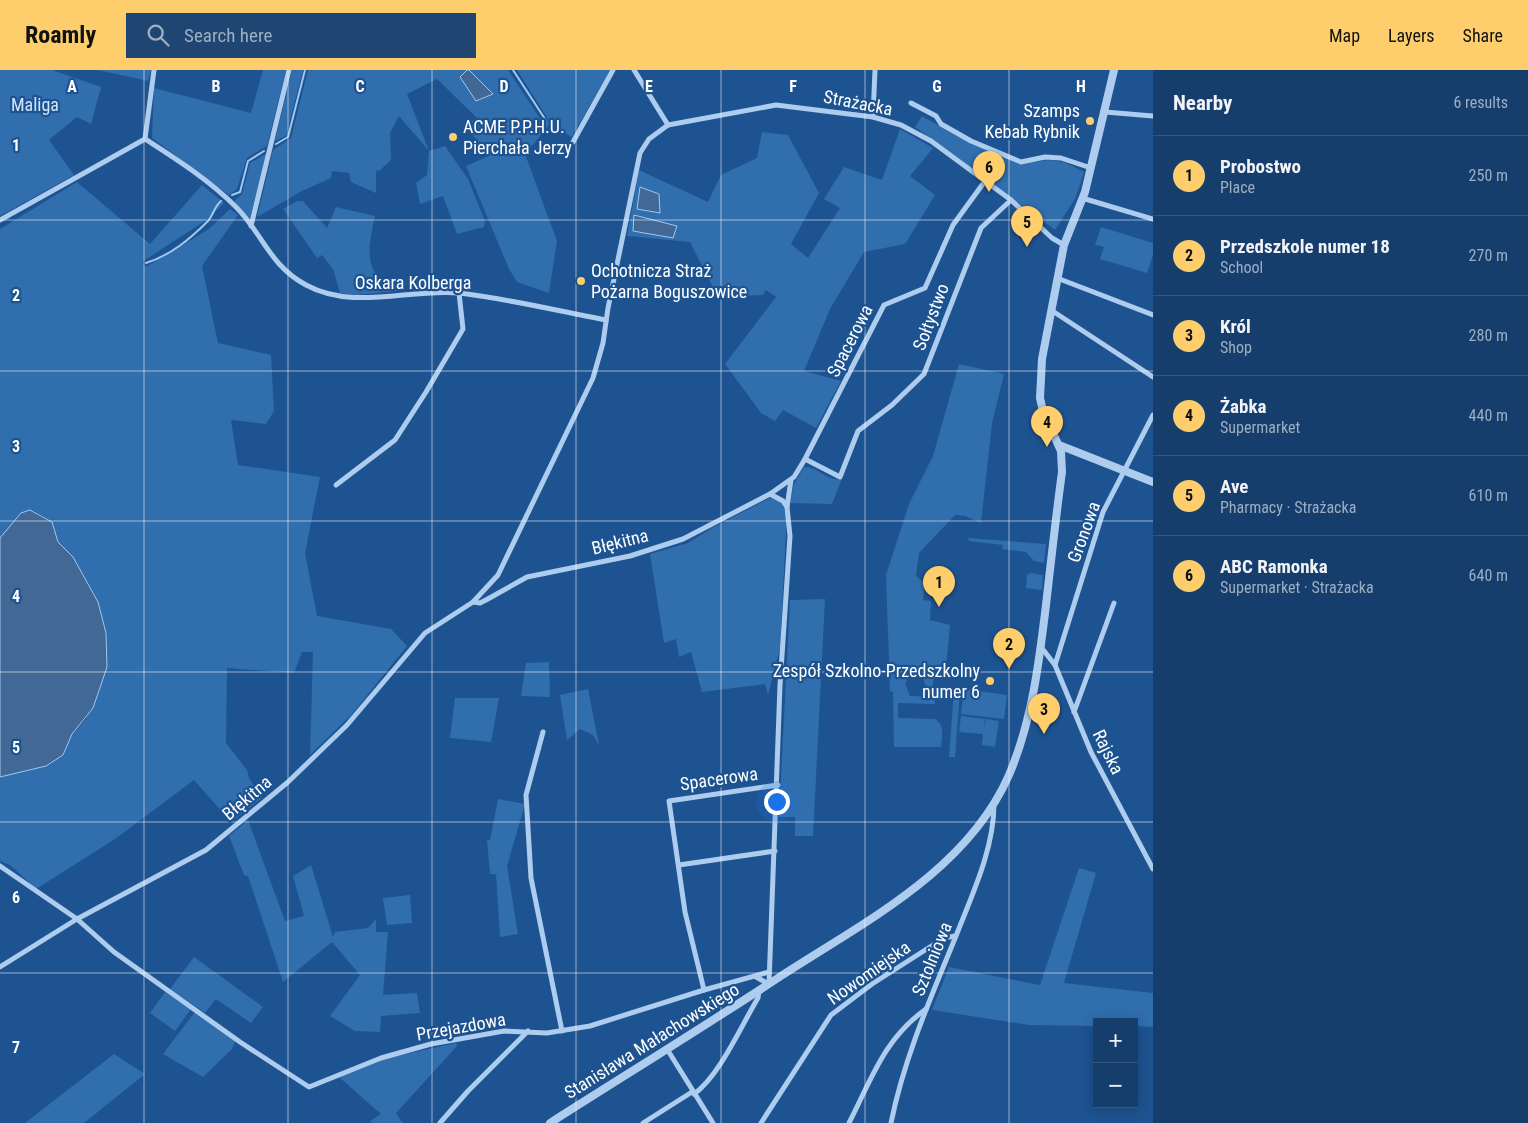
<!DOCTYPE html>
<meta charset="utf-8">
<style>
body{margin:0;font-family:"Roboto Condensed",sans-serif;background:#1f4572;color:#f1f3f6}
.controls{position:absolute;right:15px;bottom:15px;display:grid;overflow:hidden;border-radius:0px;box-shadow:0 2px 12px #0003}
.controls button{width:45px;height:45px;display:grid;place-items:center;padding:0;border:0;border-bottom:1px solid #35577f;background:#163e6c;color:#f1f3f6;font:25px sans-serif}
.you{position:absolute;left:776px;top:731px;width:18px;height:18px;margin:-12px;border:4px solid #fff;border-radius:50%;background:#1a73e8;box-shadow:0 0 0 8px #1a73e833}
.badge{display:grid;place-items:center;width:32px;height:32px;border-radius:50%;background:#fdce6b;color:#111;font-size:16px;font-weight:700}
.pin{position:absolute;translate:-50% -41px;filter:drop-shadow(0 1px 2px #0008)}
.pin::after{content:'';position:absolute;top:26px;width:18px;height:15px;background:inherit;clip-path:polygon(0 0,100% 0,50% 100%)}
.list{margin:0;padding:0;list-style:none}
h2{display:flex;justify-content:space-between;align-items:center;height:65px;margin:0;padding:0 20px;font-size:21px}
h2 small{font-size:16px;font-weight:400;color:#9eaec2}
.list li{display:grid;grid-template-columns:32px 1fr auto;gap:15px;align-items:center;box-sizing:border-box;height:80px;padding:0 20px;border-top:1px solid #35577f}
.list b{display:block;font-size:19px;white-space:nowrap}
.list p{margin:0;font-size:16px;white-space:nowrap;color:#9eaec2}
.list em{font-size:16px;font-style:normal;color:#9eaec2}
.icon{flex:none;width:28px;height:28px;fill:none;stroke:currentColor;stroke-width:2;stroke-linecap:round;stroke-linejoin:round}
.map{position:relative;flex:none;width:1153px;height:1053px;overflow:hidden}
header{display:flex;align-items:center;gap:30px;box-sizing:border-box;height:70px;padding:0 25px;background:#fdce6b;color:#111}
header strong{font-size:24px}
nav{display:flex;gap:28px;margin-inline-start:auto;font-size:18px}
.search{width:350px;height:45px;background:#1f4572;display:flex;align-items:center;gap:12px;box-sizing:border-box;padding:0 18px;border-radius:0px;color:#9eaec2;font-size:19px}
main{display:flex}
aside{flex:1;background:#163e6c}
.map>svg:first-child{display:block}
.green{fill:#306eae}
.water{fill:#426995;stroke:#a0c8ef}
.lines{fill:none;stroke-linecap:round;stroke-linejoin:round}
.stream{stroke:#a0c8ef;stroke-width:2}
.minor{stroke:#adccee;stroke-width:5}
.tertiary{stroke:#adccee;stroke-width:8}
.grid{fill:none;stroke:#fff;stroke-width:1;stroke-opacity:0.55}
.poi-dot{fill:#fdce6b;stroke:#1d5390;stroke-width:2}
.labels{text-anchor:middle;stroke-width:4.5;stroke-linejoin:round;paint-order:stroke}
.street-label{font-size:18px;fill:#fff;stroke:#1d5390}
.park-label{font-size:18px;fill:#d3e6fa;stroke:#1d5390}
.poi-label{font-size:18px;fill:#fff;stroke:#1d5390;text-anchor:end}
.grid-label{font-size:16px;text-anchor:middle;font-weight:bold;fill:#fff;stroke:#1d5390;stroke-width:4.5;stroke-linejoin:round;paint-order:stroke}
</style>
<header>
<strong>Roamly</strong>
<div class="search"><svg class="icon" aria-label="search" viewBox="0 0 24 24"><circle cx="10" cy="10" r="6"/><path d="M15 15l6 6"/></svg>Search here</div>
<nav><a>Map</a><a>Layers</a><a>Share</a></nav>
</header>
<main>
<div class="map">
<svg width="1153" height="1053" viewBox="0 0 1153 1053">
<rect width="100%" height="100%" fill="#1d5390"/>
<!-- green -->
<g class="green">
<polygon points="0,0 52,0 101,17 91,54 77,47 49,70 74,105 0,146"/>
<polygon points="98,0 151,0 148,11"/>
<polygon points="263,0 286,0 267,76 247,88 237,119 229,125 152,68 154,18 251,43"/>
<polygon points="292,0 303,0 286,66 275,71"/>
<polygon points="308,0 508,0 543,53 548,49 517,0 610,0 572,67 550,54 525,84 557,171 549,223 517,212 509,199 466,96 491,85 464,56 477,48 437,9 407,24 429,81 445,76 468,109 485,151 484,157 457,164 443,126 420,134 416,113 427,105 429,81 399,46 390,63 391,90 379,101 376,100 376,123 351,112 349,103 332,101 331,108 300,122 257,147 273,80 291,68"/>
<polygon points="922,46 958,67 1020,94 1049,90 1064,92 1084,102 1076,127 1055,160 915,57"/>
<polygon points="900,59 933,78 910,106 935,125 905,174 864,182 830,239 804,301 841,311 816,358 783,340 775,351 761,343 725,294 776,227 766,220 763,225 718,227 690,172 627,166 639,100 708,132 721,105 757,88 762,62 788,65 819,123 791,174 808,188 840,138 824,129 844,97 882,110"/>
<polygon points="267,83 250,149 234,131 242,124 250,93"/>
<polygon points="77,112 150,174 202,115 224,133 205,151 142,192 146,197 209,159 230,139 238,145 202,196 218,273 271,285 274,341 266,354 231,350 238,395 320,407 305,483 317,546 391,559 407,576 352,644 310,685 313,582 302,582 294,603 227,598 226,673 247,700 249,708 262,728 231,752 194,710 115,769 36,819 10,795 0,791 0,707 46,696 63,685 72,664 86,649 104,606 107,591 106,563 98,532 73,487 58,472 51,451 34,441 25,441 0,468 0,159"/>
<path d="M 297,131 L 303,131 L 327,158 L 336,137 L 375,146 C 368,179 362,203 397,221 L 356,225 L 340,223 L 333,199 L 322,185 L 317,188 L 283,139 Z"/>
<polygon points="1101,157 1153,173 1153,185 1147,203 1100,189 1104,177 1095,175"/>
<path d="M 959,294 L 1004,304 L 992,353 L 981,453 L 965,446 L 955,445 L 919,483 L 916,506 L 925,513 L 923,530 L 931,531 L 930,550 L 950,555 L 946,597 L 935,597 L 932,621 L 927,618 L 922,607 L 911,605 L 905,613 L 910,626 L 935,627 L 935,634 L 898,633 L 898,648 L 935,649 C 945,655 942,667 941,677 L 894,677 L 893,622 L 890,621 L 886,505 L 909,434 L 933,386 Z"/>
<path d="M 804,397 C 820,397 826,412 842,409 L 832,434 L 790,433 L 794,414 Z"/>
<polygon points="770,428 778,429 787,443 780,578 768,625 765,614 702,622 691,582 679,587 676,569 664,573 650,484 688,473 712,458"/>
<polygon points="968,468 1046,474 1044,493 1034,491 1026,482 1002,479 1003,475 969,471"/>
<polygon points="1030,503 1043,505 1042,520 1026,518 1027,505"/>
<polygon points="825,529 813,766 795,766 795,747 779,747 790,530"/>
<polygon points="549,592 550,627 521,626 526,593"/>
<polygon points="588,619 599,675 593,665 580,659 567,670 560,625"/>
<polygon points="964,619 1007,625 1004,649 961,644"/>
<polygon points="954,620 960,621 955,687 949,687"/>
<polygon points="455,628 499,628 491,672 450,668"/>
<polygon points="961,646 985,649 984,659 986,649 999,651 995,677 982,675 983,664 959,662"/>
<polygon points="498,729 525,734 507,796 518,864 500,867 496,804 490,804 487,770 490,770"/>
<polygon points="248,750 285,851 304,846 293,806 311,795 333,867 335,862 368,858 376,849 376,862 388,862 383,925 417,923 420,943 381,946 380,962 355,961 330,946 360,905 332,872 283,912 248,806 244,805 229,766"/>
<polygon points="1079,798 1096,803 1064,913 1153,923 1153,957 1134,956 1134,952 1097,952 1097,956 1029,955 932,940 949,897 1040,915"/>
<polygon points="410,825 412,853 387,855 383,828"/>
<polygon points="194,887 263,937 251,953 216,929 205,943 170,919"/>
<polygon points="165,922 191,939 175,961 150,943"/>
<polygon points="194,943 197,943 229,965 235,972 232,979 203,1007 163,984"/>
<polygon points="456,973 457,976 396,1043 403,1053 372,1053 370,1051 381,1044 339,1007 383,989"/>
<polygon points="114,984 145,1004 84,1053 25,1053"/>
</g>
<!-- water -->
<g class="water">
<polygon points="467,0 469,0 493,24 476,31 460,7"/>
<polygon points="640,117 659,124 660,143 637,139"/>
<polygon points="634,145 677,156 673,168 633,161"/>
<polygon points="30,440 52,452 58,472 73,487 98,532 106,563 107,597 93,638 72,664 63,685 46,696 0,707 0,468 21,443"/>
</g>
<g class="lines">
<!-- stream -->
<g class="stream">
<polyline points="513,0 545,49"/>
<polyline points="276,74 288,67 305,0"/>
<polyline points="232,125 240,122 248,91 264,81"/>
<path d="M 146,193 C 171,185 190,169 208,151 C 214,144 214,137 221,131"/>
</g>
<!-- minor -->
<g class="minor">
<polyline points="634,0 668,55"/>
<polyline points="911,33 936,46 941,54 971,71 1021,92 1045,87 1061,88 1091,98"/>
<polyline points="1105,42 1153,46"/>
<polyline points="873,47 875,0"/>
<polyline points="145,69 154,0"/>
<polyline points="573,72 613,0"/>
<polyline points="1082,128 1153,149"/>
<path d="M 0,150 L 145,69 C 176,89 209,110 236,137 C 263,164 269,195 306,215 C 354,241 409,218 460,223 C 509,229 558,241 606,250"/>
<polyline points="251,156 289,0"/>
<polyline points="1057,208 1153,245"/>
<polyline points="1051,240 1153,307"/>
<polyline points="805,389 884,235 925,218 953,155 985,111"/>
<polyline points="336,415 395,370 426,322 463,259 459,223"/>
<polyline points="787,437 791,410"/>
<polyline points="473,532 480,533 486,530 527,507 630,486 683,469 770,424 794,407 805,389 840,407 858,361 892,335 924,304 981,158 1011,130"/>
<polyline points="1041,577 1055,595 1091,682 1153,799"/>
<polyline points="1055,595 1103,442 1153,345"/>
<polyline points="1074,642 1114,533"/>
<polyline points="543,662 526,725 531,808 562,961"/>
<polyline points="679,795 775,781"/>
<polyline points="0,796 77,849 114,882 240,972 309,1017 381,988 431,974 504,961 547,963 590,956 704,920 769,902"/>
<polyline points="0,897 77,849 206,780 288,712 347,655 425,563 473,532 498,505 593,308 603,273 608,238 640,83 649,69 668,55 776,35 873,47 901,55 931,71 1011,130 1052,168 1064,175"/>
<polyline points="756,907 769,914"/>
<polyline points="769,914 780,615 790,466 787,437 783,431 770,424"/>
<polyline points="704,920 685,842 669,731 778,715"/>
<polyline points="667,979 713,1053"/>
<path d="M 694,1024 C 720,1005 741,956 758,928 L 759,921"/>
<polyline points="440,1053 468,1021 528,961"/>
<polyline points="643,1053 692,1022"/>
<polyline points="761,1053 831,945 872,914 944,868 955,866"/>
<path d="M 849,1053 C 872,1008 884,969 926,939"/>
<path d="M 891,1053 C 904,988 931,927 956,866 C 972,825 994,779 994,734"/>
</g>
<!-- tertiary -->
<g class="tertiary">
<polyline points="1059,375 1153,412"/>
<path d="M 550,1053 C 627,1004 705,956 781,906 C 864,852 967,801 1009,705 C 1032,651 1039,593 1046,535 C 1051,491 1056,446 1062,402 L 1061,381 L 1043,341 L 1040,328 L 1042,289 L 1064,175 L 1085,122 L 1114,0"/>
</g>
</g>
<!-- grid -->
<path class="grid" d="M 144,0 L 144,1053M 288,0 L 288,1053M 432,0 L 432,1053M 576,0 L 576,1053M 721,0 L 721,1053M 865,0 L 865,1053M 1009,0 L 1009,1053M 0,150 L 1153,150M 0,301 L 1153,301M 0,451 L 1153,451M 0,602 L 1153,602M 0,752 L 1153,752M 0,903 L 1153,903"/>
<!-- markers -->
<g class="poi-dot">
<circle cx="1090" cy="51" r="5"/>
<circle cx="453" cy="67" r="5"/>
<circle cx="581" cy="211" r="5"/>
<circle cx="990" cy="611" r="5"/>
</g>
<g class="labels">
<!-- street labels -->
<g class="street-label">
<text transform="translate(858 33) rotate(11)" y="6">Strażacka</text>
<text x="413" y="219">Oskara Kolberga</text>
<text transform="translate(931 247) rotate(-69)" y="6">Sołtystwo</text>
<text transform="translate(850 271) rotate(-63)" y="6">Spacerowa</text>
<text transform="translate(1084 462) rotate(-70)" y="6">Gronowa</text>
<text transform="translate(620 472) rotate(-14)" y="6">Błękitna</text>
<text transform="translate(1108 682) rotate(64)" y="6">Rajska</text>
<text transform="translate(719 709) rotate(-8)" y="6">Spacerowa</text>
<text transform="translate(247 728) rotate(-40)" y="6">Błękitna</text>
<text transform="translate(932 889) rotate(-68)" y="6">Sztolniowa</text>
<text transform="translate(869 903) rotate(-35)" y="6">Nowomiejska</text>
<text transform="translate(461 957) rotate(-10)" y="6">Przejazdowa</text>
<text transform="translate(652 971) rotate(-32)" y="6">Stanisława Małachowskiego</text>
</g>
<!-- park labels -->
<g class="park-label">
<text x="35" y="41">Maliga</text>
</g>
<!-- poi labels -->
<g class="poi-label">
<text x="1080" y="47">Szamps<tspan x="1080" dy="21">Kebab Rybnik</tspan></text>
<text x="463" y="63" text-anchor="start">ACME P.P.H.U.<tspan x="463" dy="21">Pierchała Jerzy</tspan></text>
<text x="591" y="207" text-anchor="start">Ochotnicza Straż<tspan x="591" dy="21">Pożarna Boguszowice</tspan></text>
<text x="980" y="607">Zespół Szkolno-Przedszkolny<tspan x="980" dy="21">numer 6</tspan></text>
</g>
</g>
<g class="grid-label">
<text x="72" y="22">A</text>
<text x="216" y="22">B</text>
<text x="360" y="22">C</text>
<text x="504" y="22">D</text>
<text x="649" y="22">E</text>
<text x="793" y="22">F</text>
<text x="937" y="22">G</text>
<text x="1081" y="22">H</text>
<text x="16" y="81">1</text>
<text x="16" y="231">2</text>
<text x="16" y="382">3</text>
<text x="16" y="532">4</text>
<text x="16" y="683">5</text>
<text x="16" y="833">6</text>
<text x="16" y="983">7</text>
</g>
</svg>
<div class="controls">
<button>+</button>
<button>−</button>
</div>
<div class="you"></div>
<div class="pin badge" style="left:939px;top:537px">1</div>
<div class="pin badge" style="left:1009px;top:599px">2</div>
<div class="pin badge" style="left:1044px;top:664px">3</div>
<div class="pin badge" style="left:1047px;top:377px">4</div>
<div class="pin badge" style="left:1027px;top:177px">5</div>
<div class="pin badge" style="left:989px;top:122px">6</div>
</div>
<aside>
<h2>Nearby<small>6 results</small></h2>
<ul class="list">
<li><span class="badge">1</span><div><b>Probostwo</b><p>Place</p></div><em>250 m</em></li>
<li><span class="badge">2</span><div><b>Przedszkole numer 18</b><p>School</p></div><em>270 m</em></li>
<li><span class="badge">3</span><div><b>Król</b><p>Shop</p></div><em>280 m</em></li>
<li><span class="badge">4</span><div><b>Żabka</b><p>Supermarket</p></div><em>440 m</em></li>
<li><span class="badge">5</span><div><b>Ave</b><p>Pharmacy · Strażacka</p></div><em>610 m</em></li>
<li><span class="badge">6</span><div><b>ABC Ramonka</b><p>Supermarket · Strażacka</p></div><em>640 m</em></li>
</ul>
</aside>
</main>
